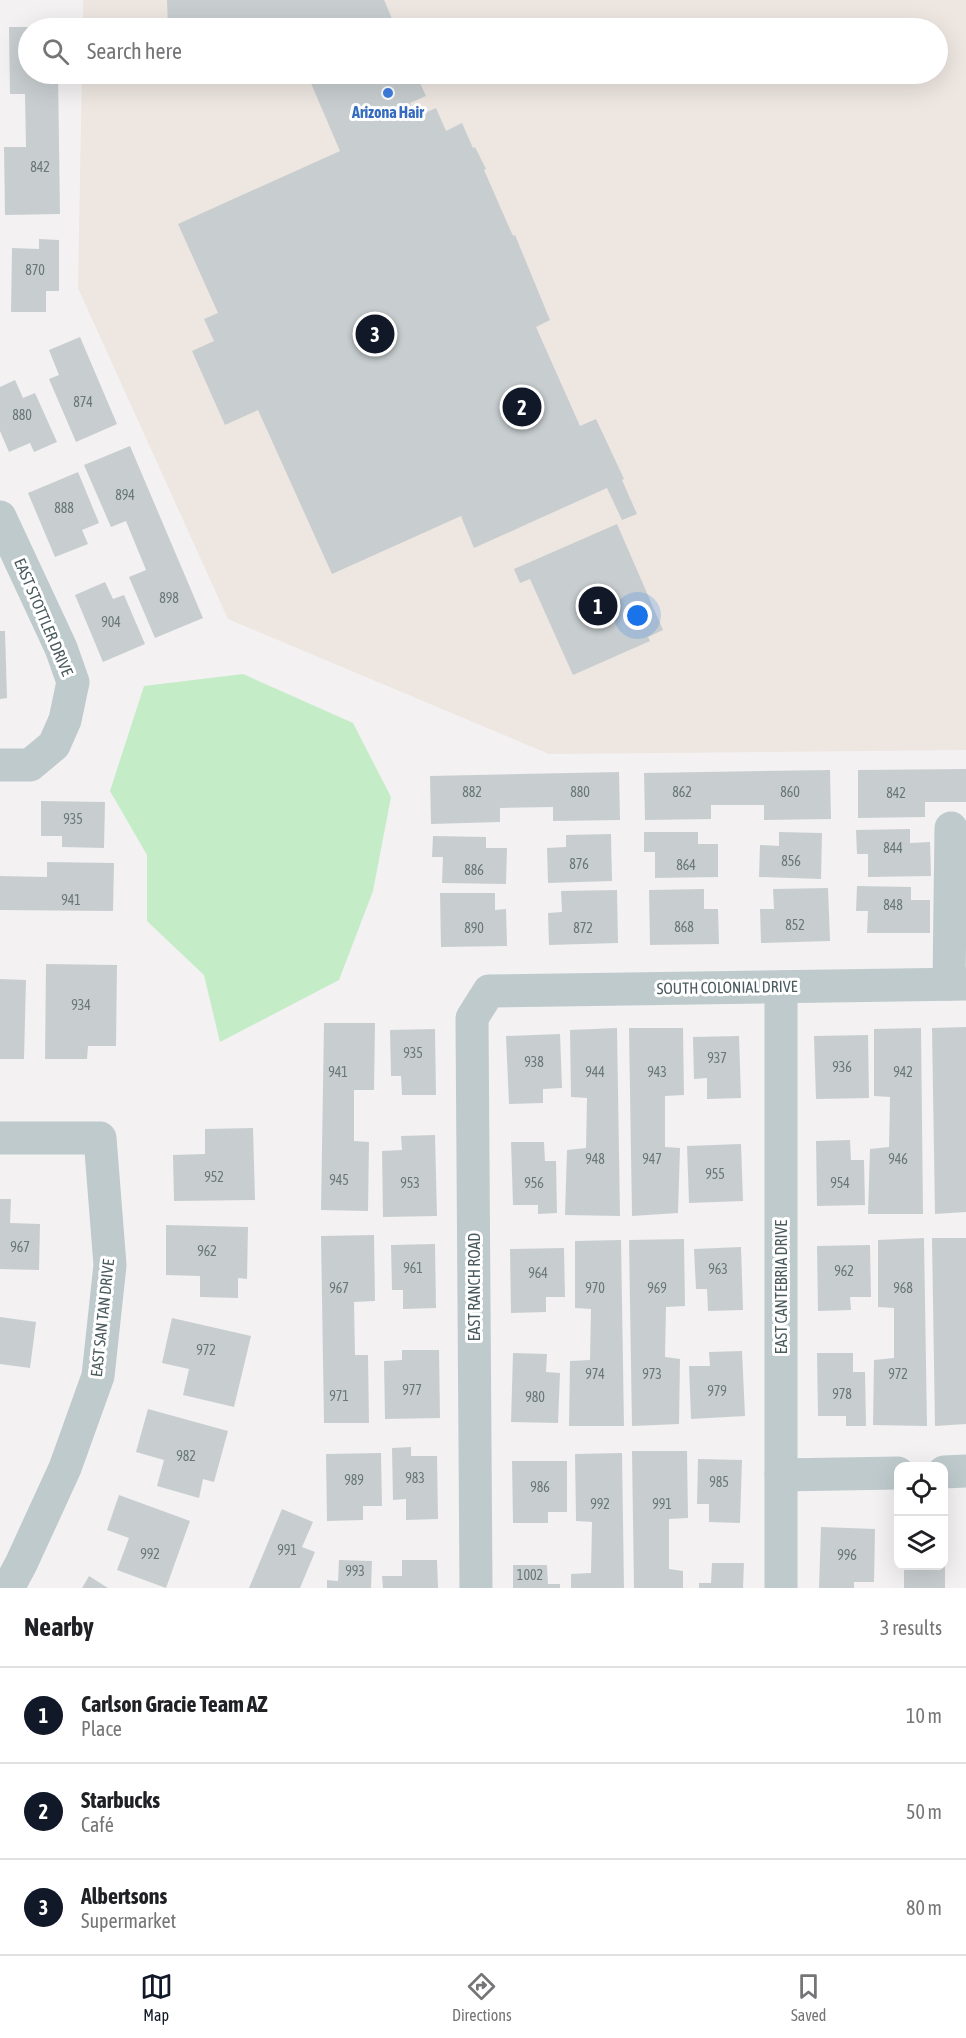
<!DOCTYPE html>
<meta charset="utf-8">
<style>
body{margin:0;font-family:"Asap Condensed",sans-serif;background:#f6f6f6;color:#202124}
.controls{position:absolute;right:18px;bottom:18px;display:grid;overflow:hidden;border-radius:12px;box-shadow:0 6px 24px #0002}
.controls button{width:54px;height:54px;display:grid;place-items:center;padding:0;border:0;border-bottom:2px solid #e0e0e0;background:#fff;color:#202124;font:30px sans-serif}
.you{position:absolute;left:638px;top:616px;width:21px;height:21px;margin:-15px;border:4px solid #fff;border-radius:50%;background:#1a73e8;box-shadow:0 0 0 9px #1a73e833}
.badge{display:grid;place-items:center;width:39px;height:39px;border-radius:50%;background:#111827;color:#fff;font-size:20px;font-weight:700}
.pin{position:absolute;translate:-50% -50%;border:3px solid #fff;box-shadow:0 2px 6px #0006}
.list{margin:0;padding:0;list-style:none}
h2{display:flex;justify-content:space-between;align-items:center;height:78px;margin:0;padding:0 24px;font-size:26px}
h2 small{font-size:20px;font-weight:400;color:#757577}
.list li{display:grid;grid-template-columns:39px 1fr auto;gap:18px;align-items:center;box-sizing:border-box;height:96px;padding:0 24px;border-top:2px solid #e0e0e0}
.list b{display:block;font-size:22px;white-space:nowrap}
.list p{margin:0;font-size:20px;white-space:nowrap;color:#757577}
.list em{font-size:20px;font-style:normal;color:#757577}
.icon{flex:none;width:33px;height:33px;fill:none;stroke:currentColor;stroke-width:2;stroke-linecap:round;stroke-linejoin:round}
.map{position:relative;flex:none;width:966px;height:1588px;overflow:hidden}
.search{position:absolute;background:#fff;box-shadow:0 6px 24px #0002;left:18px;right:18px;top:18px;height:66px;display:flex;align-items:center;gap:15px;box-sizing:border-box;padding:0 21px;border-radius:33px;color:#757577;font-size:22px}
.sheet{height:366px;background:#fff}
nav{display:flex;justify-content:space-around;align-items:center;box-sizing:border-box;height:84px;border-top:2px solid #e0e0e0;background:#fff;font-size:16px;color:#757577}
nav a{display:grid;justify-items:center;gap:3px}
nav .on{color:#111827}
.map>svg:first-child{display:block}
.commercial{fill:#ede6e1}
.green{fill:#c4ecc7}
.building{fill:#c8ced0}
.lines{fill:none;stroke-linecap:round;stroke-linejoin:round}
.minor{stroke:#becacc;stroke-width:33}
.shop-dot{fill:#3f7fe0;stroke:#fff;stroke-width:2}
.labels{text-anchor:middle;stroke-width:6;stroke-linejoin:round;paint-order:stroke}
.number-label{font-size:14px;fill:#6a777a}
.shop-label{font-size:16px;font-weight:bold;fill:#366cbe;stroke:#fff}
.street-label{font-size:16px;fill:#4a5a5d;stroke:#fff}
</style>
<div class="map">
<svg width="966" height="1588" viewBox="0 0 966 1588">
<rect width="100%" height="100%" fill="#f3f1f2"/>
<!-- commercial -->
<polygon class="commercial" points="83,0 966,0 966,750 549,754 228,619 78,288 82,74 938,74 938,28 83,28"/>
<!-- green -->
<polygon class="green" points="243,674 353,723 391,797 373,891 339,980 220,1042 204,975 147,921 147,855 110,791 144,686"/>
<!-- building -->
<g class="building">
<polygon points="167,0 384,0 396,28 168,28"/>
<polygon points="9,27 28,27 28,74 58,74 60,214 5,215 4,147 26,147 25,94 10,94"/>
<rect x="169" y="74" width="14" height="6"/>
<polygon points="307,74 416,74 426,96 410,103 416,117 436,108 446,131 462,123 473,148 475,147 486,169 484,170 513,236 515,235 550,320 536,327 580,426 596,419 624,479 622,480 637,514 622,520 607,488 474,548 461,516 332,574 258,410 225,425 192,351 214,341 204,319 218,313 178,224 340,151"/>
<polygon points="39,239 59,240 59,291 46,291 46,312 11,312 12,248 39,249"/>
<polygon points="80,337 117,424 76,442 49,379 59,375 49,350"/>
<polygon points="15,380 23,398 35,393 57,442 34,452 30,443 9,452 0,431 0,387"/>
<polygon points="130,446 203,618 155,638 129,577 146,570 126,521 111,527 84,465"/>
<polygon points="78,472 99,523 82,530 88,544 55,557 28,493"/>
<polygon points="617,524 663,630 648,637 650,641 573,675 530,579 520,583 514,569"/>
<polygon points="105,582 113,599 124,595 145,644 103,662 75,595"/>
<polygon points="0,631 5,631 7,698 0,699"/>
<polygon points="966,769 966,802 925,802 925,817 858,818 858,770"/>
<polygon points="830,770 831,819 764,820 764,805 711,805 711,819 645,820 644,773"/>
<polygon points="619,772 620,820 553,821 553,807 500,808 500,822 431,824 430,776"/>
<polygon points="41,801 105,802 104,848 62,847 62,836 41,836"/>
<polygon points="910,829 910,843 930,842 931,876 868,877 868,854 857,854 856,830"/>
<polygon points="644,832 698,832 698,844 718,844 718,877 655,878 655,852 644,852"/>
<polygon points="779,832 822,833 821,879 759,877 760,845 779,846"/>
<polygon points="611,834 612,881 548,883 547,848 566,847 566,835"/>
<polygon points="433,836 486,837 486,848 507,848 506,884 442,883 443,857 432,857"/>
<polygon points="47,862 114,863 113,911 0,910 0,876 47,877"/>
<polygon points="857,886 911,887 911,900 930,900 930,933 867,933 868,911 856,911"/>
<polygon points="828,888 830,941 761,943 760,909 774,909 773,889"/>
<polygon points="704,889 704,909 718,909 719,944 650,945 649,890"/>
<polygon points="617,890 618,943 549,945 548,913 562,912 561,891"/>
<polygon points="440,893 495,893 495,910 506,909 507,946 441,947"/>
<polygon points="46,964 117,965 116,1046 88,1046 87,1059 45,1059"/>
<polygon points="0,979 26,980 24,1059 0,1059"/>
<polygon points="324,1023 375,1023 374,1090 354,1090 354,1141 369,1142 368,1211 321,1210"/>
<polygon points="966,1027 966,1212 935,1214 932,1028"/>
<polygon points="617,1028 620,1216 565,1215 567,1150 586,1148 587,1098 571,1097 570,1030"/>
<polygon points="629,1028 683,1028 684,1095 665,1096 665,1147 680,1148 678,1213 632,1216"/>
<polygon points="921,1028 923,1214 868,1214 870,1149 889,1147 890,1097 874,1096 874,1029"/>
<polygon points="435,1029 436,1095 402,1095 401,1076 391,1076 390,1030"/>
<polygon points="560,1034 562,1088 543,1089 543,1103 509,1104 506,1036"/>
<polygon points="868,1035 869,1098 816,1099 814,1036"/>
<polygon points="739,1036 741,1098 707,1099 707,1078 694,1079 693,1037"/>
<polygon points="253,1128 255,1200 174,1201 173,1155 205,1154 205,1129"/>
<polygon points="435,1135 437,1216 383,1217 382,1151 402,1150 401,1136"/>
<polygon points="850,1140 851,1160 864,1160 865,1205 817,1206 816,1141"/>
<polygon points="511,1142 544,1142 545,1161 556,1161 557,1213 538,1214 538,1205 513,1205"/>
<polygon points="741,1144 743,1201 689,1203 687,1146"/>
<polygon points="0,1199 11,1199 10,1223 40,1224 39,1270 0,1269"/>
<polygon points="166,1225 248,1227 247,1279 238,1278 238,1298 200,1297 200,1276 166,1275"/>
<polygon points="374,1235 375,1301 354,1302 355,1355 368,1355 369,1423 324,1423 321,1236"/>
<polygon points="924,1238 927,1426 873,1425 874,1360 894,1358 894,1308 878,1307 878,1240"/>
<polygon points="932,1238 966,1238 966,1424 935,1426"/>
<polygon points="684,1239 685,1306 666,1307 665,1357 680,1359 679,1424 632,1426 629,1240"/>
<polygon points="621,1240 624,1426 569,1426 570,1361 590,1360 591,1309 575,1308 575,1241"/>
<polygon points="435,1244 436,1308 403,1309 403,1290 392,1290 391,1245"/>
<polygon points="870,1245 871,1297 850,1297 851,1310 818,1311 817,1246"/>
<polygon points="741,1247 743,1310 708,1311 707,1289 696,1289 694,1249"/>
<polygon points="564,1248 565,1297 546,1297 546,1312 511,1313 510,1249"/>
<polygon points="0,1317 36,1322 30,1368 0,1364"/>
<polygon points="172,1318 251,1336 234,1407 183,1395 189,1369 162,1363"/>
<polygon points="402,1350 439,1350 440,1418 385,1419 384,1361 402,1360"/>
<polygon points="742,1351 745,1416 691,1419 689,1366 710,1366 709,1352"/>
<polygon points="513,1353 547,1354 546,1372 560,1373 558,1423 511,1422"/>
<polygon points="817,1353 853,1353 853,1372 865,1372 866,1426 846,1426 846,1416 818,1416"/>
<polygon points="148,1409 228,1431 214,1482 203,1479 199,1498 157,1486 164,1460 136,1452"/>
<polygon points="411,1447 411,1456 437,1456 438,1519 406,1520 406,1499 393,1500 392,1448"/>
<polygon points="632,1451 687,1451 688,1518 669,1519 669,1569 683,1571 683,1588 634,1588"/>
<polygon points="381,1453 382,1506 363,1506 363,1520 327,1521 326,1454"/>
<polygon points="622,1453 624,1588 571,1588 571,1574 591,1573 592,1522 576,1521 575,1454"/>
<polygon points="698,1459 742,1460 740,1523 709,1522 709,1504 697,1504"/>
<polygon points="512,1461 567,1461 567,1512 548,1512 548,1523 513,1523"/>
<polygon points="119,1495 190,1521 166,1588 117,1570 129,1538 107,1530"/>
<polygon points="282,1509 313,1522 302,1547 315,1552 300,1588 249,1588"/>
<polygon points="821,1527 875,1529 874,1582 854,1582 854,1588 819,1588"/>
<polygon points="339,1560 372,1561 371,1588 327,1588 327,1580 338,1581"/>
<polygon points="402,1560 437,1560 438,1588 383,1588 382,1576 402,1576"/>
<polygon points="712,1563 744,1563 743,1588 699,1588 699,1583 711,1583"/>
<polygon points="513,1565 547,1565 548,1584 560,1584 560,1588 513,1588"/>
<rect x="904" y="1566" width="41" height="22"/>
<polygon points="89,1576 108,1588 82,1588"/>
</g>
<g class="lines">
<!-- minor -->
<g class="minor">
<polyline points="0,517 61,648 73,682 65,720 54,745 30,765 0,765"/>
<polyline points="949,984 951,828"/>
<polyline points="781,987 781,1588"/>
<polyline points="0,1138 100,1138 110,1265 98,1376 65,1468 21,1564 8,1588"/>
<polyline points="944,1472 966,1471"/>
<polyline points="781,1475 898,1473"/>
<polyline points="476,1588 472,1018 489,991 966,984"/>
</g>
</g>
<!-- markers -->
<circle class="shop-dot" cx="388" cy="93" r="6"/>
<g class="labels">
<!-- number labels -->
<g class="number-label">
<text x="40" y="172">842</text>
<text x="35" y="275">870</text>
<text x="83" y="407">874</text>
<text x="22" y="420">880</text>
<text x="125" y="500">894</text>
<text x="64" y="513">888</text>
<text x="169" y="603">898</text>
<text x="111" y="627">904</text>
<text x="472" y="797">882</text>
<text x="580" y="797">880</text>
<text x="682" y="797">862</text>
<text x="790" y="797">860</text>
<text x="896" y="798">842</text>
<text x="73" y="824">935</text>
<text x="893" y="853">844</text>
<text x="791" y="866">856</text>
<text x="579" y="869">876</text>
<text x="686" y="870">864</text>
<text x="474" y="875">886</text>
<text x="71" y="905">941</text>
<text x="893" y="910">848</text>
<text x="795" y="930">852</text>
<text x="684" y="932">868</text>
<text x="474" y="933">890</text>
<text x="583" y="933">872</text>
<text x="81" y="1010">934</text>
<text x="413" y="1058">935</text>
<text x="717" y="1063">937</text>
<text x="534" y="1067">938</text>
<text x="842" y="1072">936</text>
<text x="338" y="1077">941</text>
<text x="595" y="1077">944</text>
<text x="657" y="1077">943</text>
<text x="903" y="1077">942</text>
<text x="595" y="1164">948</text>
<text x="652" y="1164">947</text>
<text x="898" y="1164">946</text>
<text x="715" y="1179">955</text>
<text x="214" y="1182">952</text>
<text x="339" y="1185">945</text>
<text x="410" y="1188">953</text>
<text x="534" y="1188">956</text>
<text x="840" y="1188">954</text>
<text x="20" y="1252">967</text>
<text x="207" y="1256">962</text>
<text x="413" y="1273">961</text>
<text x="718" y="1274">963</text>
<text x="844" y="1276">962</text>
<text x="538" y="1278">964</text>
<text x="339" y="1293">967</text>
<text x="595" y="1293">970</text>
<text x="657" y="1293">969</text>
<text x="903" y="1293">968</text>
<text x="206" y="1355">972</text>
<text x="595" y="1379">974</text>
<text x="652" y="1379">973</text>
<text x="898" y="1379">972</text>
<text x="412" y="1395">977</text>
<text x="717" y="1396">979</text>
<text x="842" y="1399">978</text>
<text x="339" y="1401">971</text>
<text x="535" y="1402">980</text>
<text x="186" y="1461">982</text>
<text x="415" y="1483">983</text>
<text x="354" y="1485">989</text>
<text x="719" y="1487">985</text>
<text x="540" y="1492">986</text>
<text x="600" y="1509">992</text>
<text x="662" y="1509">991</text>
<text x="287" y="1555">991</text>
<text x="150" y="1559">992</text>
<text x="847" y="1560">996</text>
<text x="355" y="1576">993</text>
<text x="530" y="1580">1002</text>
</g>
<!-- shop labels -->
<g class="shop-label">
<text x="388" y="118">Arizona Hair</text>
</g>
<!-- street labels -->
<g class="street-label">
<text transform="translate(44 617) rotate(67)" y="6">EAST STOTTLER DRIVE</text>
<text transform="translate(727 987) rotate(-1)" y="6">SOUTH COLONIAL DRIVE</text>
<text transform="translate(474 1287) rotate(-90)" y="6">EAST RANCH ROAD</text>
<text transform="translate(781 1287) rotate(-90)" y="6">EAST CANTEBRIA DRIVE</text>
<text transform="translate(102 1318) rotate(-84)" y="6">EAST SAN TAN DRIVE</text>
</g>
</g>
</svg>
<div class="controls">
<button><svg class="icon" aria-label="locate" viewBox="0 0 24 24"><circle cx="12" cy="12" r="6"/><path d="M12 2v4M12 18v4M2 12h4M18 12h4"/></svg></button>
<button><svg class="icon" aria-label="layers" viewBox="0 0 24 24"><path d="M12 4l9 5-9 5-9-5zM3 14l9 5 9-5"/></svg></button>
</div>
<div class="you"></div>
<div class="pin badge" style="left:598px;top:606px">1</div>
<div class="pin badge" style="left:522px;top:407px">2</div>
<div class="pin badge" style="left:375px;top:334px">3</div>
<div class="search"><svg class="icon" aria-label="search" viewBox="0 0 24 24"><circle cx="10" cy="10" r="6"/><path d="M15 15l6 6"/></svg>Search here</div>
</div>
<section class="sheet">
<h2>Nearby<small>3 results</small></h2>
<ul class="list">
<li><span class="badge">1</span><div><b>Carlson Gracie Team AZ</b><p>Place</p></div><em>10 m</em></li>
<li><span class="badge">2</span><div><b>Starbucks</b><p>Café</p></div><em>50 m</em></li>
<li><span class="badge">3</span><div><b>Albertsons</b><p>Supermarket</p></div><em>80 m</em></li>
</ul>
</section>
<nav>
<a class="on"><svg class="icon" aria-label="map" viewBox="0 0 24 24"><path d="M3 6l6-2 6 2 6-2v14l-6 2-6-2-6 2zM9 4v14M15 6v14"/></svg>Map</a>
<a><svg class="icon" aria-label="directions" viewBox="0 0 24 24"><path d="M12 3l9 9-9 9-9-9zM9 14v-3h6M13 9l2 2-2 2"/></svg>Directions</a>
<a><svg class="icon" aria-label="saved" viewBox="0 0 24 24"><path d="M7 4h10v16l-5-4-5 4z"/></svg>Saved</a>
</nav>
